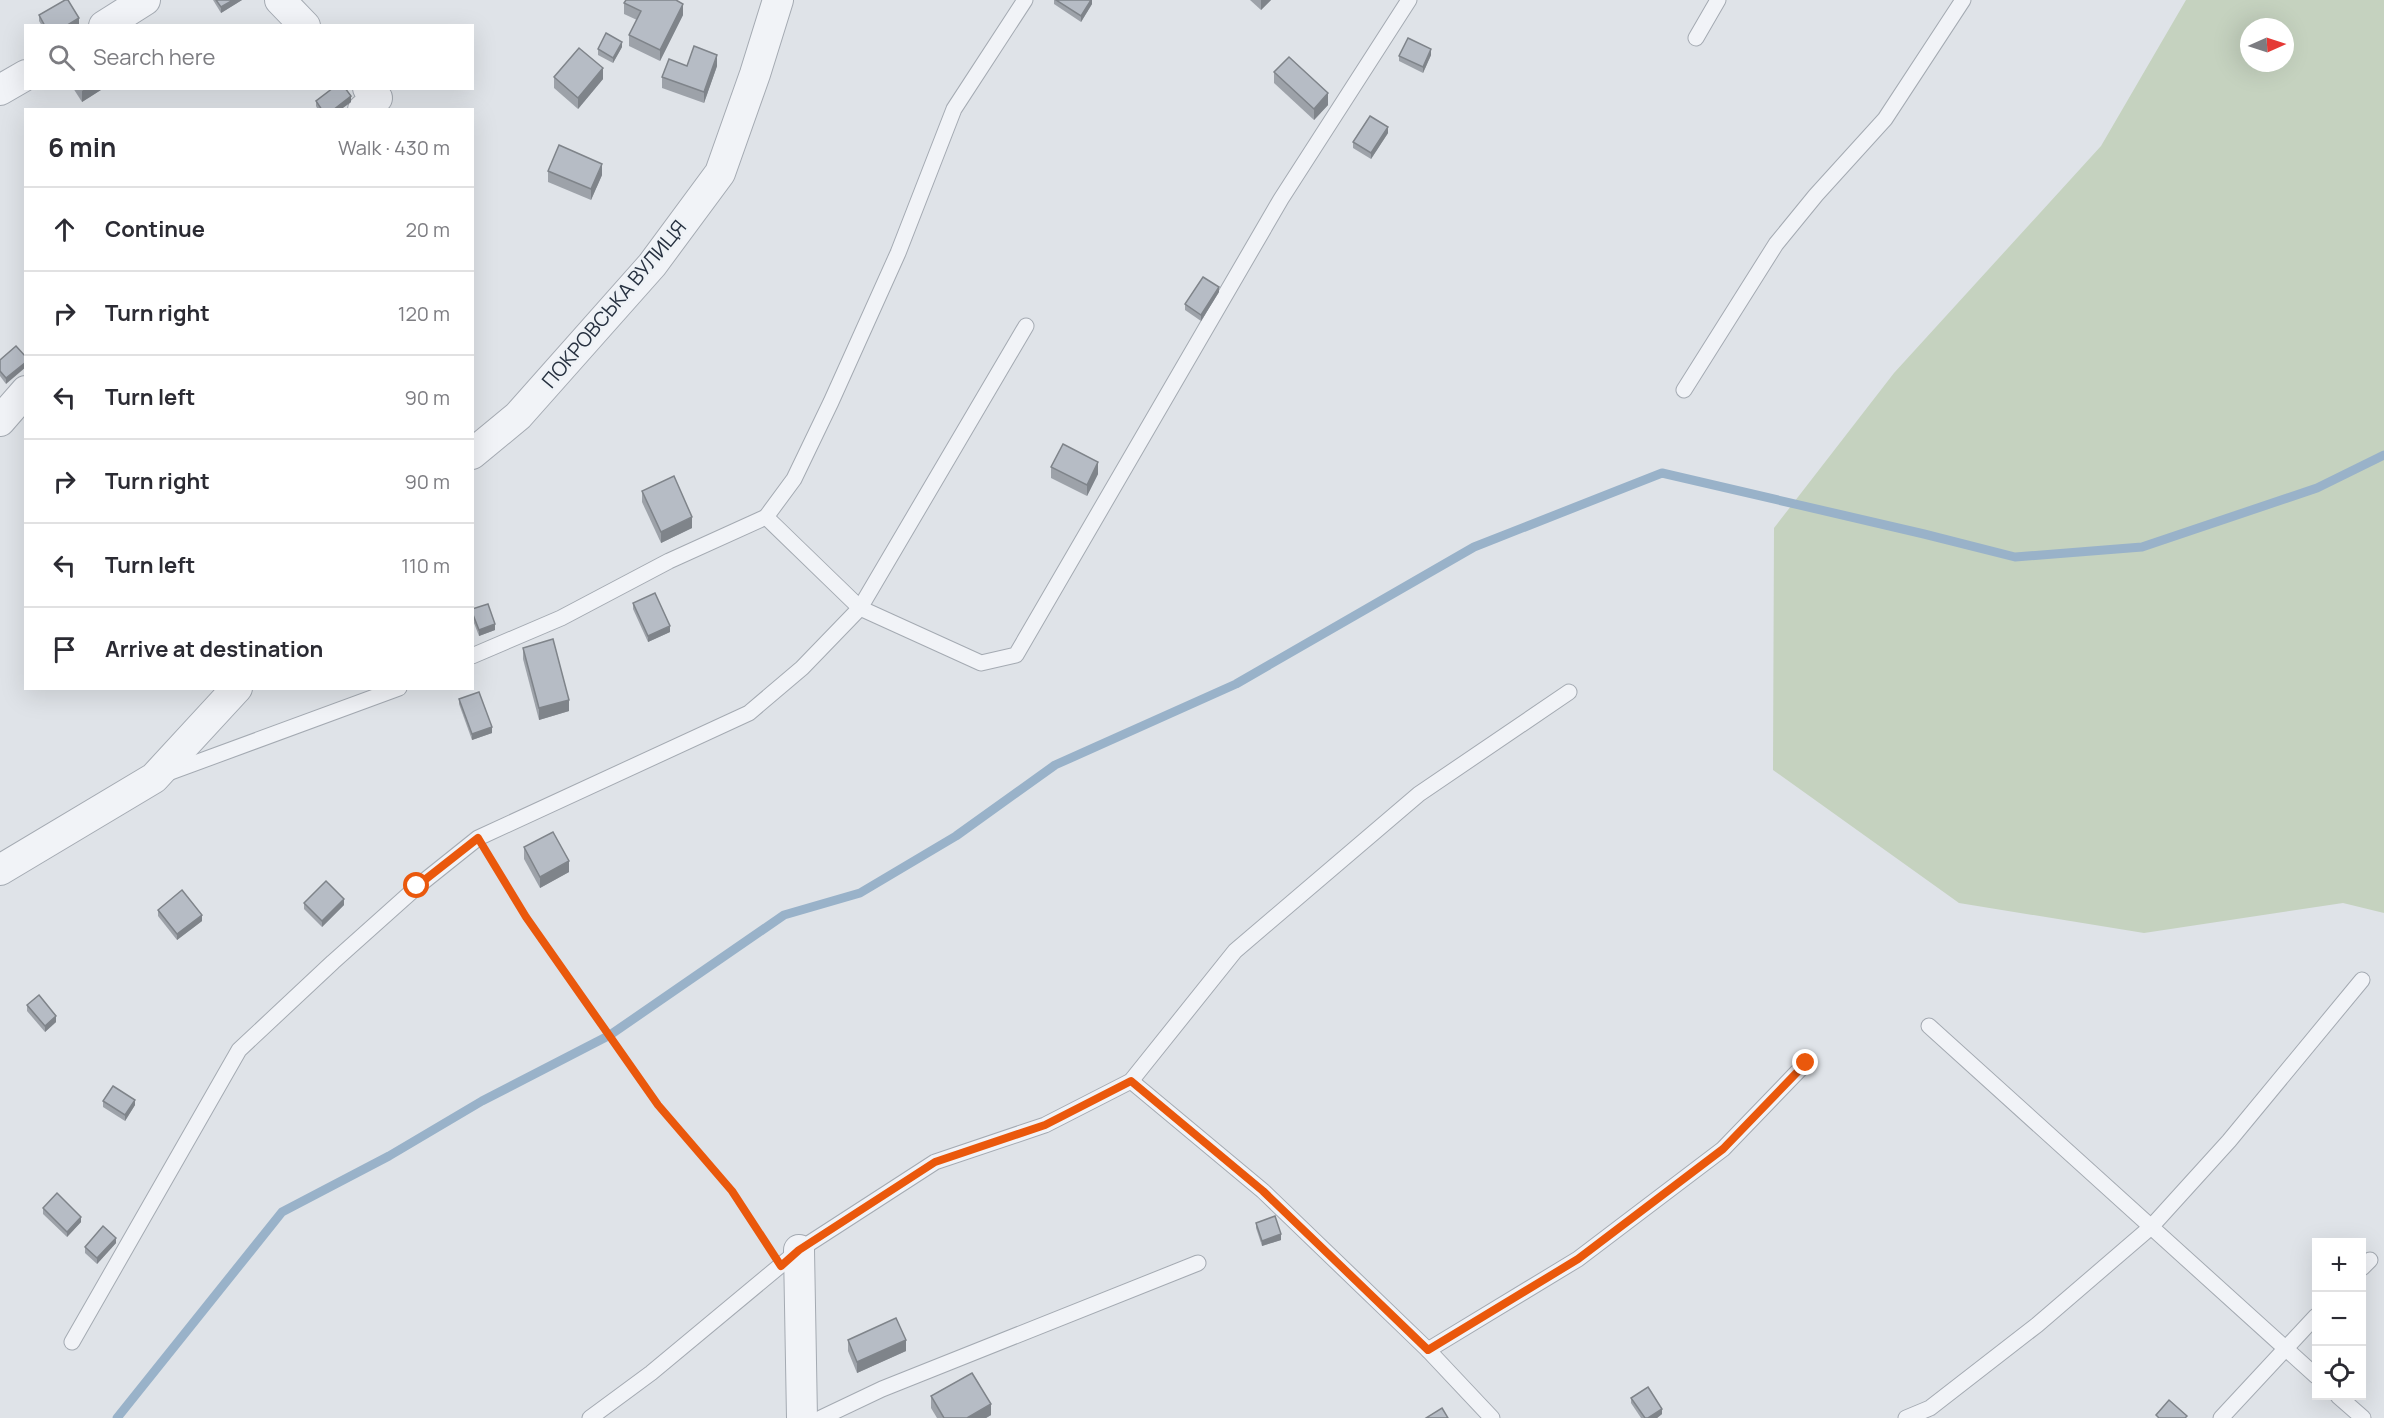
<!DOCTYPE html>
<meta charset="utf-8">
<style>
body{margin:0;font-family:Manrope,sans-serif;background:#f7f7f7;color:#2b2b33}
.controls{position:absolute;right:18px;bottom:18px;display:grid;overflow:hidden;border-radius:0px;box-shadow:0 6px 24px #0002}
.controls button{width:54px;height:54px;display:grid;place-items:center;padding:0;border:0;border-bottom:2px solid #e1e1e2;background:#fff;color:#2b2b33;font:30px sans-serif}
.compass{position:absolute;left:2240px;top:18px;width:54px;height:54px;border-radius:50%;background:#fff;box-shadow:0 6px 24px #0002;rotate:87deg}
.stop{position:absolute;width:18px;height:18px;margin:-14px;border:4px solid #ea580c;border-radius:50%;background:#fff}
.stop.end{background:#ea580c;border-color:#fff;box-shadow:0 2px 6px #0008}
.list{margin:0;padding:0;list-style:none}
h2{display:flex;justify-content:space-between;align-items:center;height:78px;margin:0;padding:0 24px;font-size:26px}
h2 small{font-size:20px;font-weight:400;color:#7c7c81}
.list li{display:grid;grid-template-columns:39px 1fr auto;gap:18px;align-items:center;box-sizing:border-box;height:84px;padding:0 24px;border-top:2px solid #e1e1e2}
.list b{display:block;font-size:22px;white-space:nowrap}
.list em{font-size:20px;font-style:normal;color:#7c7c81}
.icon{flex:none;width:33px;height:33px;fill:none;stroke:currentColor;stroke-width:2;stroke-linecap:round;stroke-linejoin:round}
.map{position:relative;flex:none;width:2384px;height:1418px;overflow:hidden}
.search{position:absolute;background:#fff;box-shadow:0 6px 24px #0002;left:24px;top:24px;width:450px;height:66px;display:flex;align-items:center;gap:15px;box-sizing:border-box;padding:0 21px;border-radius:0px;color:#7c7c81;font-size:22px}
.panel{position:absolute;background:#fff;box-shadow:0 6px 24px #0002;left:24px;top:108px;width:450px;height:582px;border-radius:0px}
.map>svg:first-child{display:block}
.green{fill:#c5d2bf;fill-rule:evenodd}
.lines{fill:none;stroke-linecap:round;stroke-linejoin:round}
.stream{stroke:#99b2c9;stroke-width:9}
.service-casing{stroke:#a4aab2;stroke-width:17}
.minor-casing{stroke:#a4aab2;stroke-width:32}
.path{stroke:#bcc1c7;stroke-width:4;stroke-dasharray:4.5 4.5;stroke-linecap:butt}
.service{stroke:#f1f3f7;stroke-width:15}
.minor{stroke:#f1f3f7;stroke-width:30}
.wall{fill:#9da2a9}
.shaded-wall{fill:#7f848a}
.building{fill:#b6bcc5;stroke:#7f848a;stroke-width:1.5}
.route{stroke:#ea580c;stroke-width:8}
.labels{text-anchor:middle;stroke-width:5;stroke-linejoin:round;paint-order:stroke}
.street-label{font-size:20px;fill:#273140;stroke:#eef2f6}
</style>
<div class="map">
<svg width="2384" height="1418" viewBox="0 0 2384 1418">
<rect width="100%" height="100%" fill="#dfe3e8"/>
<!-- green -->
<path class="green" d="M 2186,0 L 2384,0 L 2384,913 L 2343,903 L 2144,933 L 1959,903 L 1773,770 L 1774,528 L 1894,373 L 2101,146 ZM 2249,27 L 2285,27 L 2285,63 L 2249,63 Z"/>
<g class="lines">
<!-- stream -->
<polyline class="stream" points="117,1418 282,1212 389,1156 482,1101 610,1035 784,915 860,893 956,836 1055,765 1236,684 1474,547 1662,473 1924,534 2015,557 2142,547 2317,488 2384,455"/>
<defs>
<g id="service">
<polyline points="1696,38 1718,0"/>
<polyline points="1684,390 1776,244 1816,195 1885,119 1963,0"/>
<polyline points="766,517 860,608 981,663 1016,655 1281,199 1409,0"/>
<polyline points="472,656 561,618 669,561 766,517 794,479 831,402 898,253 954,109 1025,0"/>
<polyline points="168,773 399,688"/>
<polyline points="1929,1026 2316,1376"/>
<polyline points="1131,1081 1263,1191 1428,1350 1492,1418"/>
<polyline points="2362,1268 2370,1260"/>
<polyline points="72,1342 239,1050 333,962 418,886 478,838 749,713 802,668 860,608 1026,326"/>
<polyline points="1428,1350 1578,1259 1723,1149 1806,1063"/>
<polyline points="2338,1396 2363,1418"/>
<polyline points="590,1418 651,1373 799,1250 935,1162 1045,1125 1131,1081 1235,951 1419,794 1569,692"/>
<polyline points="821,1418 882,1389 1198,1263"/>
<polyline points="1906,1418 1930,1408 2037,1325 2151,1227 2229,1141 2362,980"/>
<polyline points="2221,1418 2316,1316"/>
</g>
<g id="minor">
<polyline points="280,0 305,26"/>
<polyline points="104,26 145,0"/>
<polyline points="0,90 26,75"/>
<polyline points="363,110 377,98 368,88"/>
<polyline points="0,421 26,391"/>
<polyline points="472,454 518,416 652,265 720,173 755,74 778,0"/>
<polyline points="0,870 154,778 237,688"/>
<polyline points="799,1250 802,1418"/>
</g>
</defs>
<!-- service casing -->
<use href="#service" class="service-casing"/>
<!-- minor casing -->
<use href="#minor" class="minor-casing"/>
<!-- path -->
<polyline class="path" points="489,857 526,917 658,1105 732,1191 769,1248"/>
<!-- service -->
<use href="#service" class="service"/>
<!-- minor -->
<use href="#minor" class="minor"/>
</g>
<!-- wall -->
<g class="wall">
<polygon points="213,0 242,0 221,13"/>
<polygon points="1054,0 1092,0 1092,4 1081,22 1054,4"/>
<polygon points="1250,0 1271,0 1261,10"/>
<polygon points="624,3 683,15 660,61 629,46 629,35 637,20 624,14"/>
<polygon points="39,15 79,24 76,26 42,26 39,21"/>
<polygon points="622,47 613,63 598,55 598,49"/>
<polygon points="1431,55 1423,73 1399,61 1399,56"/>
<polygon points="687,66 717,66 704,103 662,88 662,77"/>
<polygon points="1274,72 1328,105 1314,120 1274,83"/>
<polygon points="554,77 603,79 578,109 554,88"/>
<polygon points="73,88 104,88 82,102"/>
<polygon points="316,101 351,102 340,110 318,110 316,106"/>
<polygon points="1388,133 1371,159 1353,148 1353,142"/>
<polygon points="548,171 602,175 591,200 548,182"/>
<polygon points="1219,292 1201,321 1185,310 1185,304"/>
<polygon points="16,346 6,384 0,376 0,360"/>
<polygon points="1051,467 1098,474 1087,496 1051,478"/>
<polygon points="642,491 692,528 661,543 642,502"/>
<polygon points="633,603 670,632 648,642 633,609"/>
<polygon points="472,609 495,630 479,636 472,618"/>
<polygon points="523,648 569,711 539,720 523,659"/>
<polygon points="459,699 492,733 472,740 459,704"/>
<polygon points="524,847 569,872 540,888 524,859"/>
<polygon points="304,903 344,905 322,927 304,909"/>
<polygon points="158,910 202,921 177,940 158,916"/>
<polygon points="27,1005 56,1022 45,1032 27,1011"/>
<polygon points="103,1101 135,1105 125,1121 103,1107"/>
<polygon points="43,1208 81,1222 67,1237 43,1214"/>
<polygon points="1256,1223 1281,1240 1262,1246 1256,1228"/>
<polygon points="116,1243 97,1264 85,1253 85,1247"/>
<polygon points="848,1340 906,1351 857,1373 848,1351"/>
<polygon points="931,1396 991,1415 986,1418 937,1418 931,1408"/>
<polygon points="1631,1398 1662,1414 1657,1418 1641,1418 1631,1403"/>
</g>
<!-- shaded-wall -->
<g class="shaded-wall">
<polygon points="233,0 242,0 221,13 221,7"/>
<polygon points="1091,0 1092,0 1092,4 1081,22 1081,16"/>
<polygon points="1261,0 1271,0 1261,10"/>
<polygon points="683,4 683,15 660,61 660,50"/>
<polygon points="79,18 79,24 76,26 66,26"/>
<polygon points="622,42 622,47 613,63 613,58"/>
<polygon points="1431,49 1431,55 1423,73 1423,67"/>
<polygon points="717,55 717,66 704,103 704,92"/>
<polygon points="603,68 603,79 578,109 578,98"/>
<polygon points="86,88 104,88 82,102 82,91"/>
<polygon points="1328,93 1328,105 1314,120 1314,109"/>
<polygon points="351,96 351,102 340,110 333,110"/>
<polygon points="1388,127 1388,133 1371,159 1371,153"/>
<polygon points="602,164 602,175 591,200 591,189"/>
<polygon points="1219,287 1219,292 1201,321 1201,315"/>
<polygon points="26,362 26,367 6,384 6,378"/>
<polygon points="1098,462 1098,474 1087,496 1087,485"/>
<polygon points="692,517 692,528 661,543 661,532"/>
<polygon points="495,624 495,630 479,636 479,630"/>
<polygon points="670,626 670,632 648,642 648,636"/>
<polygon points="569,700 569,711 539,720 539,708"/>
<polygon points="492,727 492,733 472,740 472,734"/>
<polygon points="569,861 569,872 540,888 540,877"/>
<polygon points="344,899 344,905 322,927 322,921"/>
<polygon points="202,915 202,921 177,940 177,934"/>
<polygon points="56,1016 56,1022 45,1032 45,1026"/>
<polygon points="135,1100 135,1105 125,1121 125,1115"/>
<polygon points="81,1217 81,1222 67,1237 67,1232"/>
<polygon points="1281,1234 1281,1240 1262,1246 1262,1241"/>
<polygon points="116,1238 116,1243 97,1264 97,1258"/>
<polygon points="906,1340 906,1351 857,1373 857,1362"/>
<polygon points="991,1404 991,1415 986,1418 967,1418"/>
<polygon points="1662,1409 1662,1414 1657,1418 1648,1418"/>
</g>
<!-- building -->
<g class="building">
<polygon points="65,0 68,0 79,18 66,26 45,26 39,15"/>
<polygon points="216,0 233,0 221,7"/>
<polygon points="626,0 676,0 683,4 660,50 629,35 641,11 624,3"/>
<polygon points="1056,0 1091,0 1081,16"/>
<polygon points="606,33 622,42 613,58 598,49"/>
<polygon points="1408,38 1431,49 1423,67 1399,56"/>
<polygon points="694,46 717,55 704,92 662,77 669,59 687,66"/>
<polygon points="579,48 603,68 578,98 554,77"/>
<polygon points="1289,57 1328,93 1314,109 1274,72"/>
<polygon points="333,88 345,88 351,96 333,110 322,110 316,101"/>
<polygon points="1370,116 1388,127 1371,153 1353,142"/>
<polygon points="559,145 602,164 591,189 548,171"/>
<polygon points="1203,277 1219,287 1201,315 1185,304"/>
<polygon points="16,346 26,357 26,362 6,378 0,371 0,360"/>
<polygon points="1063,444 1098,462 1087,485 1051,467"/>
<polygon points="674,476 692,517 661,532 642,491"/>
<polygon points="655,593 670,626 648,636 633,603"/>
<polygon points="488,604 495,624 479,630 472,612 472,609"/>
<polygon points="553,639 569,700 539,708 523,648"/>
<polygon points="479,692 492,727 472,734 459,699"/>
<polygon points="553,832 569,861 540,877 524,847"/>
<polygon points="326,881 344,899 322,921 304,903"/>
<polygon points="182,890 202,915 177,934 158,910"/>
<polygon points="39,995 56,1016 45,1026 27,1005"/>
<polygon points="113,1086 135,1100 125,1115 103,1101"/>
<polygon points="57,1193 81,1217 67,1232 43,1208"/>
<polygon points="1275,1216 1281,1234 1262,1241 1256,1223"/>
<polygon points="103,1226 116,1238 97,1258 85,1247"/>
<polygon points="896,1318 906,1340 857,1362 848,1340"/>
<polygon points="972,1373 991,1404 967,1418 944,1418 931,1396"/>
<polygon points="1648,1387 1662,1409 1648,1418 1645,1418 1631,1398"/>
<polygon points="2169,1400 2187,1416 2185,1418 2159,1418 2156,1415"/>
<polygon points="1442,1408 1448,1418 1426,1418"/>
</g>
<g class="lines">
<!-- route -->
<polyline class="route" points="417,886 478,838 526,917 658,1105 732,1191 781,1266 799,1250 935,1162 1045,1125 1131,1081 1263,1191 1428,1350 1578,1259 1723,1149 1806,1063"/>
</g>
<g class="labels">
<!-- street labels -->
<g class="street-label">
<text transform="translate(614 304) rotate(-50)" y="7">ПОКРОВСЬКА ВУЛИЦЯ</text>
</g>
</g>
</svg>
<div class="controls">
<button>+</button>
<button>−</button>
<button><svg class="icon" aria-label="locate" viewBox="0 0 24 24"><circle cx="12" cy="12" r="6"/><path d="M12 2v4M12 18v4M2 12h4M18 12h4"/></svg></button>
</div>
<svg class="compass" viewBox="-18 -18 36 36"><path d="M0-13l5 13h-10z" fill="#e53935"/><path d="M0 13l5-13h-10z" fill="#7c7c81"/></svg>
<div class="stop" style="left:417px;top:886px"></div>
<div class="stop end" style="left:1806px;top:1063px"></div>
<div class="search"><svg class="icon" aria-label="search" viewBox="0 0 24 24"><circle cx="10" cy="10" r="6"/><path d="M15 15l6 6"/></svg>Search here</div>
<section class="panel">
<h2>6 min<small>Walk · 430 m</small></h2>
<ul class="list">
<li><svg class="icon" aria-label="ahead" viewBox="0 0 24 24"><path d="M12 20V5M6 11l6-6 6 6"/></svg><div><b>Continue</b></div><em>20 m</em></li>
<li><svg class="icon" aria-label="right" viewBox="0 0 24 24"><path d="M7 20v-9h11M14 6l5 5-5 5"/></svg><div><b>Turn right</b></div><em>120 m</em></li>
<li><svg class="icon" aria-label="left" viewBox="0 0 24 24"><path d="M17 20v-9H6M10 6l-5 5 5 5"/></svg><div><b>Turn left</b></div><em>90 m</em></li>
<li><svg class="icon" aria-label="right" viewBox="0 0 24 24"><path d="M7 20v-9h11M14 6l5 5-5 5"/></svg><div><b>Turn right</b></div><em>90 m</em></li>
<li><svg class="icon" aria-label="left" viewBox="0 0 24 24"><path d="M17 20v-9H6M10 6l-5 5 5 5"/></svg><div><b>Turn left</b></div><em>110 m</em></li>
<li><svg class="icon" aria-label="arrive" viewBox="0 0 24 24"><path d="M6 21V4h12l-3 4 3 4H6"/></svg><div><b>Arrive at destination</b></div></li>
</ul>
</section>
</div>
